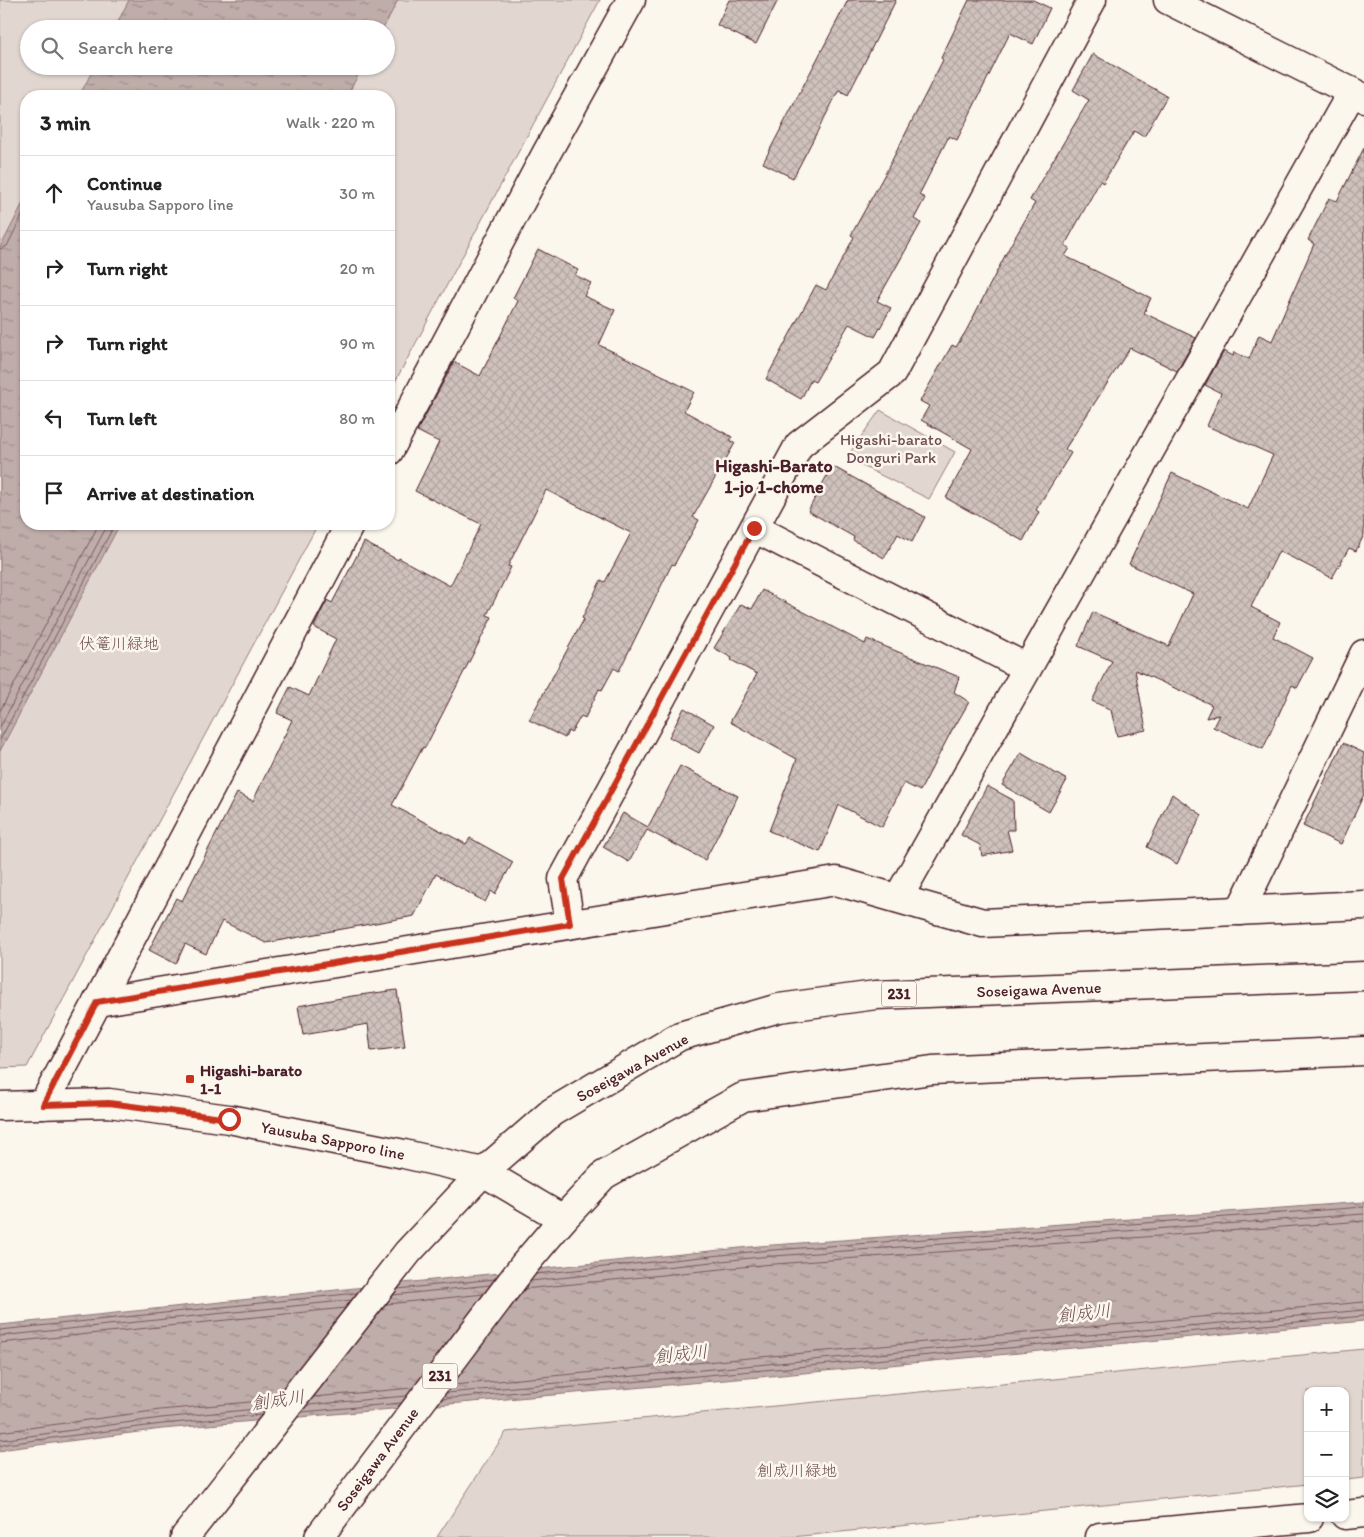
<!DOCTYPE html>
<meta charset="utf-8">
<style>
body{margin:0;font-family:Itim,"Klee One",sans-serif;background:#f2f2f2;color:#222}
.controls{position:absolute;right:15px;bottom:15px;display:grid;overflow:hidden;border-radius:10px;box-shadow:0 1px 4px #0004}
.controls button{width:45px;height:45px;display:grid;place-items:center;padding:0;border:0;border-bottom:1px solid #e0e0e0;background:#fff;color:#222;font:25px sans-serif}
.stop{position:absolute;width:15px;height:15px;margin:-11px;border:4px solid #c8321e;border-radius:50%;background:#fff}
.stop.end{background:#c8321e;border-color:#fff;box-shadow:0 1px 5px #0008}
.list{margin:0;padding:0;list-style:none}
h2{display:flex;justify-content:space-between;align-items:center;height:65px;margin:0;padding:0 20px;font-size:21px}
h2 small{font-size:16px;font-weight:400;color:#767676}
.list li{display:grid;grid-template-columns:32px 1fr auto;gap:15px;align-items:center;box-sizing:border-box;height:75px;padding:0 20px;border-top:1px solid #e0e0e0}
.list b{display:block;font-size:19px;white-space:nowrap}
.list p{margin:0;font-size:16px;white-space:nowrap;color:#767676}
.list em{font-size:16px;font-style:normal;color:#767676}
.icon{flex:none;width:28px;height:28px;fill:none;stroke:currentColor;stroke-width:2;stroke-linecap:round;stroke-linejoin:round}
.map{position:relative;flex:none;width:1364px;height:1537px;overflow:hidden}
.search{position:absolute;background:#fff;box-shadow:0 1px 4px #0004;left:20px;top:20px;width:375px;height:55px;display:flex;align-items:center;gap:12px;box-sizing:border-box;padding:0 18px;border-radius:28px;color:#767676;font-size:19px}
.panel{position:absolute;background:#fff;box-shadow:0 1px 4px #0004;left:20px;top:90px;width:375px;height:440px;border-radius:20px}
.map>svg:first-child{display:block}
.green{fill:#e2d7d0;stroke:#967b7e;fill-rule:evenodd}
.water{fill:url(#water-ripples);stroke:#907477}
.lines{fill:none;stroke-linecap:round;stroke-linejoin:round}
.shore{stroke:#79585e;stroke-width:1}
.building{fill:url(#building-cross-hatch);stroke:#4a1f2b}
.minor-casing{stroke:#4a1f2b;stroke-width:31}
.major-casing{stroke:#4a1f2b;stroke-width:31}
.highway-casing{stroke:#4a1f2b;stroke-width:31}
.minor{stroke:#fbf7ec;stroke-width:28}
.major{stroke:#fbf7ec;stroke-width:28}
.highway{stroke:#fbf7ec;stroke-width:28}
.route{stroke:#c8321e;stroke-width:6}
.poi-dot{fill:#c8321e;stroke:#fbf7ec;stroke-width:2}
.labels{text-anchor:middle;stroke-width:5;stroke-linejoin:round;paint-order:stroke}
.shield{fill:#fbf7ec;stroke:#7f6065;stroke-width:1}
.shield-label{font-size:15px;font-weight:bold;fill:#4a1f2b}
.park-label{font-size:16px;fill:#704d54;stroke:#fbf7ec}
.street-label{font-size:16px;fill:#4a1f2b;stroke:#fbf7ec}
.poi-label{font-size:16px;font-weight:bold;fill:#4a1f2b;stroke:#fbf7ec;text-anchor:start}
.neighbourhood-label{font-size:18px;font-weight:bold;fill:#4a1f2b;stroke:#fbf7ec}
.water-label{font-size:18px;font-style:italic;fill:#6d4a51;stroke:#fbf7ec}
</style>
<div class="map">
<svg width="1364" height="1537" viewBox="0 0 1364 1537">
<defs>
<pattern id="water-ripples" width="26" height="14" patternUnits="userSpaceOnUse" patternTransform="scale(1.25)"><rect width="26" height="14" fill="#bfadaa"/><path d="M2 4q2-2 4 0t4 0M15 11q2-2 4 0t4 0" fill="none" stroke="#9d8c8b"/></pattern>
<pattern id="building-cross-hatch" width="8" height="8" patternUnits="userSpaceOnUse" patternTransform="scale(1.25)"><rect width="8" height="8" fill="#cfc2bc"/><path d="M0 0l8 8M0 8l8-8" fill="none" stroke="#b3a6a2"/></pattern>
</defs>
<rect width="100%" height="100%" fill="#fbf7ec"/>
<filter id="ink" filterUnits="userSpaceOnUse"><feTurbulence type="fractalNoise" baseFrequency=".02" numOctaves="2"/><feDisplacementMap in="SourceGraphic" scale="10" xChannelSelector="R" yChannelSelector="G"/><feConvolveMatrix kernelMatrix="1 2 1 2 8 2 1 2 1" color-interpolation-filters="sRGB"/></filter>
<g filter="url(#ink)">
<!-- green -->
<g class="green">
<path d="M 0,0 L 600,0 L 389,393 L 389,96 L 26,96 L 26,524 L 318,524 L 27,1067 L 0,1068 ZM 29,29 L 386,29 L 386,66 L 29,66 Z"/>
<polygon points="880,410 955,452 929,499 846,458"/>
<polygon points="1364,1349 1364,1478 1345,1480 1345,1391 1308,1391 1308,1484 792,1537 437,1537 506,1432"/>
</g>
<!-- water -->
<g class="water">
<polygon points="129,0 398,0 383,29 114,29"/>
<polygon points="95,66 363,66 347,96 79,96"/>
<polygon points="26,197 26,524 120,524 0,751 0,248"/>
<polygon points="1364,1202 1364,1321 771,1376 162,1429 7,1449 0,1452 0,1325 759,1246"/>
</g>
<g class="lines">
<!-- shore -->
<g class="shore">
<polyline points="0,249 7,246 26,208"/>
<polyline points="0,711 99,524"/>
<polyline points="0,727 108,524"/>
<polyline points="0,740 115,524"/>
<polyline points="536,1274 760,1251 1364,1207"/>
<polyline points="531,1281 760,1257 1364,1214"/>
<polyline points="398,1289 495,1279"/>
<polyline points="524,1289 761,1265 1364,1221"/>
<polyline points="393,1295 490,1285"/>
<polyline points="387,1304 484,1294"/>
<polyline points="0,1330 357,1293"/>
<polyline points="0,1336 352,1300"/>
<polyline points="0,1343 345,1308"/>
<polyline points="453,1385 1364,1302"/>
<polyline points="447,1393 1364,1310"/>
<polyline points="314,1397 412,1388"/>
<polyline points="441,1399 1364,1316"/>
<polyline points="308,1405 406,1396"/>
<polyline points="302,1412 401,1403"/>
<polyline points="0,1432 160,1410 273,1400"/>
<polyline points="0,1440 161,1418 267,1408"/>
<polyline points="0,1446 6,1444 162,1424 261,1415"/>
</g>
</g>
<!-- building -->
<g class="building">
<polygon points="729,0 778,0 756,44 717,25"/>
<polygon points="848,0 896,0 848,95 839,90 793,178 763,163"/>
<polygon points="969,0 1033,0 1050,8 1033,44 1010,33 957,140 949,136 919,195 925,198 914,219 921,223 877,301 891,308 875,337 849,324 815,382 811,380 801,399 766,379 816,285 826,290 854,237 851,235 886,172 943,60 941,58"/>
<polygon points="1093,54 1167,96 1144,137 1134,131 1103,183 1100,181 1065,245 1070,248 1065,256 1151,298 1144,313 1196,338 1177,371 1130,348 1065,449 1071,453 1036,510 1039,512 1023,541 946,498 972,449 921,420 929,406 920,401 952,345 956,347 966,331 1010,246 1035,203 1030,200 1040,182 1089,100 1073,90"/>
<polygon points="1364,148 1364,535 1356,551 1349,548 1332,578 1279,551 1251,607 1280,622 1273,637 1313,658 1297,688 1292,685 1263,749 1213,727 1219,715 1206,718 1212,705 1135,670 1146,730 1117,736 1111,710 1092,701 1112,661 1078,646 1093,612 1169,646 1193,594 1129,564 1172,473 1248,509 1273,455 1207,426 1221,393 1205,385 1224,351 1233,356 1234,352 1249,359 1259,335 1272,341 1314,244 1308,240 1329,198 1337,201"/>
<polygon points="538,249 578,270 575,275 591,283 584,296 615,310 599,345 668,378 668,379 694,392 684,411 732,437 730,441 735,443 693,517 699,520 674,565 672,564 619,671 614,668 602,690 599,689 585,718 581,716 571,733 568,731 565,738 529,720 584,619 582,618 601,580 605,582 631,533 546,490 508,566 511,567 487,615 492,617 425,748 423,747 392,805 466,844 470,838 513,862 495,894 491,891 485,902 436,874 414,916 266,943 222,921 206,954 185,944 176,964 149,950 176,898 182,901 237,793 253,801 292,720 277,713 290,687 309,696 336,639 314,627 327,600 332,603 364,542 398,560 399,558 450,586 481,524 415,491 439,442 417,431 454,362 480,376 518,301 513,298"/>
<polygon points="832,466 925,517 912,542 898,534 884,558 853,540 854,537 808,511"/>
<polygon points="762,590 865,644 867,639 959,677 954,692 969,702 954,728 953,728 920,791 904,783 882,827 839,805 820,852 769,831 797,759 730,722 757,674 731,660 732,658 714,648 741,604 752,609"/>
<polygon points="684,708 714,725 699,753 669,737"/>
<polygon points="1343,743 1364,753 1364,794 1341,844 1303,826"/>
<polygon points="1021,753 1067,780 1049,812 1002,785"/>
<polygon points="680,766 738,796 705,860 647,830 629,862 603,847 623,813 648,827"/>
<polygon points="987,786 1013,800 1014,830 1007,830 1012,850 982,856 980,845 961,835"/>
<polygon points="1172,794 1202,815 1177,864 1147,847"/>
<polygon points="397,990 405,1047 371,1051 368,1024 303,1035 298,1006 352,996"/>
</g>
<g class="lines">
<defs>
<g id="minor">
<polyline points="1168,0 1364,98"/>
<polyline points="389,451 546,154 631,0"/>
<polyline points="754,528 1027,668"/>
<polyline points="898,898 1352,92"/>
<polyline points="1240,911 1364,654"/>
<polyline points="570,924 563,879 799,445 892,373 1092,0"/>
<polyline points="97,1002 836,881 983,923 1364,905"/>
<polyline points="43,1105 350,524"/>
<polyline points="1345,1515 1364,1513"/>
<polyline points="1100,1537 1309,1518"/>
</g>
<polyline id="major" points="0,1106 109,1103 229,1119 404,1154 483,1172 563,1219"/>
<g id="highway">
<polyline points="185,1537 408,1252 483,1172 552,1112 680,1036 779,1008 876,995 1364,976"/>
<polyline points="319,1537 524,1265 563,1219 604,1175 743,1097 932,1070 1364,1051"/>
</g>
</defs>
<!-- minor casing -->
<use href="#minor" class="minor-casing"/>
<!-- major casing -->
<use href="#major" class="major-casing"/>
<!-- highway casing -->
<use href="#highway" class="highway-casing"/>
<!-- minor -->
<use href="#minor" class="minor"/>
<!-- major -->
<use href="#major" class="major"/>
<!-- highway -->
<use href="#highway" class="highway"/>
</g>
</g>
<g class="lines" filter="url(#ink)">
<!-- route -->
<polyline class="route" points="229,1119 109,1103 43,1105 97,1002 570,924 563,879 754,528"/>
</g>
<!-- markers -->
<rect class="poi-dot" x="185" y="1074" width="10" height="10" rx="2.5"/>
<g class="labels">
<!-- shield labels -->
<g class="shield">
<rect x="881.5" y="981.5" width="35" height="25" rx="4"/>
<rect x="422.5" y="1363.5" width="35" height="25" rx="4"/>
</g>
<g class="shield-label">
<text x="899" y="999">231</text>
<text x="440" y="1381">231</text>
</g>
<!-- park labels -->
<g class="park-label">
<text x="891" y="445">Higashi-barato<tspan x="891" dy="18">Donguri Park</tspan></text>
<text x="119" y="649">伏篭川緑地</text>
<text x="797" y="1476">創成川緑地</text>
</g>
<!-- street labels -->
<g class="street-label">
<text transform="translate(1039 989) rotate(-2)" y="6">Soseigawa Avenue</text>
<text transform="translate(632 1067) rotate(-29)" y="6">Soseigawa Avenue</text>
<text transform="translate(333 1140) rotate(11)" y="6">Yausuba Sapporo line</text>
<text transform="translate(377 1459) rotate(-53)" y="6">Soseigawa Avenue</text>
</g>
<!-- poi labels -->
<g class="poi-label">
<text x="200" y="1076">Higashi-barato<tspan x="200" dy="18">1-1</tspan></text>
</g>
<!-- neighbourhood labels -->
<g class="neighbourhood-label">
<text x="774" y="472">Higashi-Barato<tspan x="774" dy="21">1-jo 1-chome</tspan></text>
</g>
<!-- water labels -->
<g class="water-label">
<text transform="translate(1084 1313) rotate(-6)" y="6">創成川</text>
<text transform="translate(681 1354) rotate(-6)" y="6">創成川</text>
<text transform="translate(278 1400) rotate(-8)" y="6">創成川</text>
</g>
</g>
</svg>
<div class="controls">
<button>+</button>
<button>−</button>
<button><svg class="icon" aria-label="layers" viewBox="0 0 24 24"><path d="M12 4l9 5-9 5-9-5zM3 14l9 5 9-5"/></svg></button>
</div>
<div class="stop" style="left:229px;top:1119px"></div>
<div class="stop end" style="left:754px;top:528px"></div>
<div class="search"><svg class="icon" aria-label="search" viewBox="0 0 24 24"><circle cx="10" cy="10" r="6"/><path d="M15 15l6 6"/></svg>Search here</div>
<section class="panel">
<h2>3 min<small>Walk · 220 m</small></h2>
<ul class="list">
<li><svg class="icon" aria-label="ahead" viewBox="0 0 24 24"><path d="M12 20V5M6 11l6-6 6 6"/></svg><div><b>Continue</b><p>Yausuba Sapporo line</p></div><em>30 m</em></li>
<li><svg class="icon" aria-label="right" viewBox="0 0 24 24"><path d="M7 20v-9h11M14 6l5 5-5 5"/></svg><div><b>Turn right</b></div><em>20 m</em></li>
<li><svg class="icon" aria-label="right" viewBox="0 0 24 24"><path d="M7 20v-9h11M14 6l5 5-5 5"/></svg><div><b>Turn right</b></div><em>90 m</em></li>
<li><svg class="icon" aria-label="left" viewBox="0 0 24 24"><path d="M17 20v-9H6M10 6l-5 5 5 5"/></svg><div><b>Turn left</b></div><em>80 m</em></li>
<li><svg class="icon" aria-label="arrive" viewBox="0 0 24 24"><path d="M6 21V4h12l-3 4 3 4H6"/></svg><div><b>Arrive at destination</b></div></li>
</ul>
</section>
</div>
